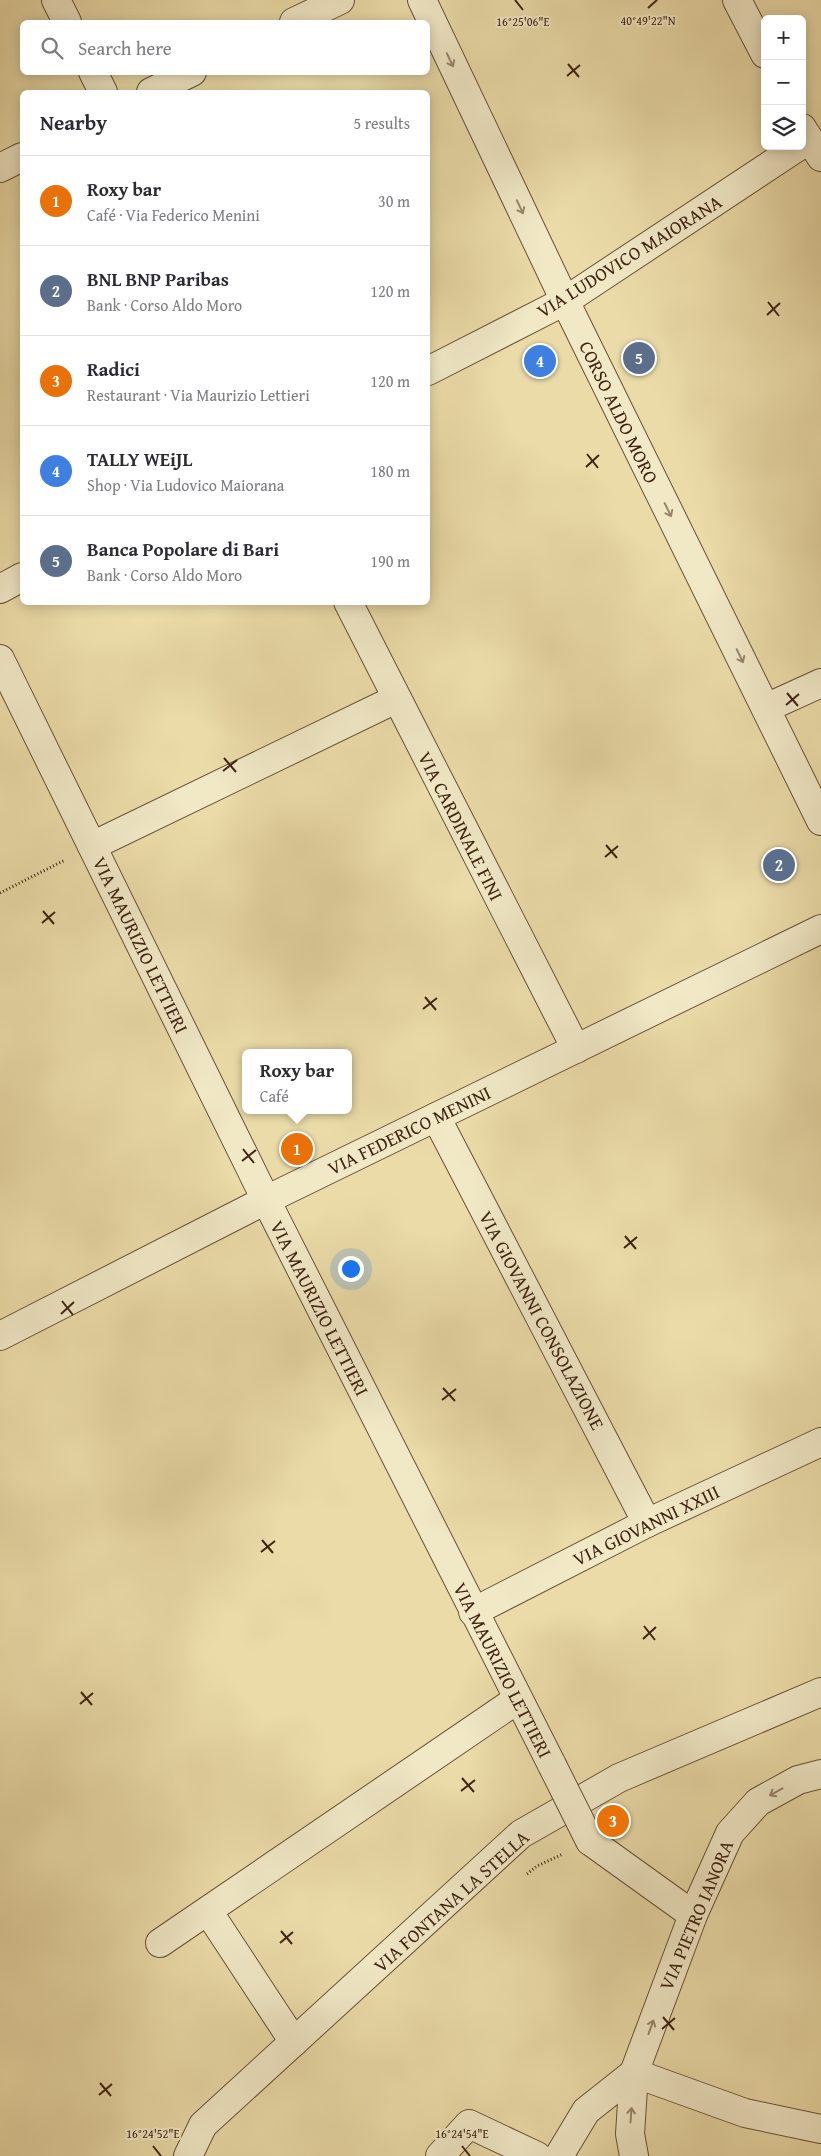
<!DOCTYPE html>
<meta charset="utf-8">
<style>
body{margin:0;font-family:"Gentium Book Plus",serif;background:#f7f7f7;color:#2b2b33}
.controls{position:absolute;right:15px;top:15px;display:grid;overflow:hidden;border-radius:8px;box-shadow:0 2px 12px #0003}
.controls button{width:45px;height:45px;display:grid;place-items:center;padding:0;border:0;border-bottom:1px solid #e1e1e2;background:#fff;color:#2b2b33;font:25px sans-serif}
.you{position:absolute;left:350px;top:1268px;width:18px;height:18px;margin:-12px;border:4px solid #fff;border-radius:50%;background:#1a73e8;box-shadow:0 0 0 8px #1a73e833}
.badge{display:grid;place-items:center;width:32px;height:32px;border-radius:50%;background:#1a73e8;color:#fff;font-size:16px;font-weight:700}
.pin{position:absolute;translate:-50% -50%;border:2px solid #fff;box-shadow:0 1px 5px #0006}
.popup{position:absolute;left:242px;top:1049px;width:110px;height:65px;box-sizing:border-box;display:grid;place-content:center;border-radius:8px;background:#fff;filter:drop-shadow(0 1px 4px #0005);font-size:16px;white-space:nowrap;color:#7c7c81}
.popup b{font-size:19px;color:#2b2b33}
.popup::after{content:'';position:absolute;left:50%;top:100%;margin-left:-10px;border:10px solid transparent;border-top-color:#fff}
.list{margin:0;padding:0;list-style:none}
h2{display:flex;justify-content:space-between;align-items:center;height:65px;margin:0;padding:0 20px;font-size:21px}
h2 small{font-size:16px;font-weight:400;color:#7c7c81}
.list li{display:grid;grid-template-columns:32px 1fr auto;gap:15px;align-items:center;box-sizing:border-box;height:90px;padding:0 20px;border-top:1px solid #e1e1e2}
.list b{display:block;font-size:19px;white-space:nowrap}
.list p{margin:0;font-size:16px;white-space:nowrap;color:#7c7c81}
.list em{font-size:16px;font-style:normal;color:#7c7c81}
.icon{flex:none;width:28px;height:28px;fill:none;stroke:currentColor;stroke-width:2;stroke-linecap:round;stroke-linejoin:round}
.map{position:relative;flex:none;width:821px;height:2156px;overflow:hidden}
.search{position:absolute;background:#fff;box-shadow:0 2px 12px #0003;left:20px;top:20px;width:410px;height:55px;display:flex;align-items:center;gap:12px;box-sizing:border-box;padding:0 18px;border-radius:8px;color:#7c7c81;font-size:19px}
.panel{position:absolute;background:#fff;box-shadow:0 2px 12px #0003;left:20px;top:90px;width:410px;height:515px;border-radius:8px}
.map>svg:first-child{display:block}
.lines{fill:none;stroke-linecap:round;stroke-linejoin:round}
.minor-casing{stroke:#695138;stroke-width:30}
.path{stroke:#3e2313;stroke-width:3;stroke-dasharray:1 2.5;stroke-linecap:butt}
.minor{stroke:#f1e8c6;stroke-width:28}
.minor-bridge-casing{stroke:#695138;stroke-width:30;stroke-linecap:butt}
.minor-bridge{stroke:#f1e8c6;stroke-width:28}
.oneway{stroke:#98866c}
.ticks{fill:none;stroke:#3e2313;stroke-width:2}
.labels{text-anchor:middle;stroke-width:4;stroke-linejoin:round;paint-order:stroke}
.street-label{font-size:19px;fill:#3e2313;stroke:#f1e8c6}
.ticks-label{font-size:12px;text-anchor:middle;fill:#3e2313;stroke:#f1e8c6;stroke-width:4;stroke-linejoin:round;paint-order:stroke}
</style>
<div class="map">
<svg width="821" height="2156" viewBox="0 0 821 2156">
<rect width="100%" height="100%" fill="#eadba8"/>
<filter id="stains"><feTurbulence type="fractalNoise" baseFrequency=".004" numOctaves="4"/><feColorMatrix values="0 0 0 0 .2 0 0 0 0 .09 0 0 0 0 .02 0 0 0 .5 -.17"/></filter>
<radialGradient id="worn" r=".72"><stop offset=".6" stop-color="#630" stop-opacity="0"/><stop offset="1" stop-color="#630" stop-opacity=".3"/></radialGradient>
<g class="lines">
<defs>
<g id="minor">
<polyline points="56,0 67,22"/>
<polyline points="422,0 565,301 821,821"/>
<polyline points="737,0 765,54"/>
<polyline points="294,22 340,0"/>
<polyline points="93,72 103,92"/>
<polyline points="151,92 192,72"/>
<polyline points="802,128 821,157"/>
<polyline points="0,168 22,157"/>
<polyline points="428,371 565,301 799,146"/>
<polyline points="0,589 22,577"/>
<polyline points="348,602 576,1049"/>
<polyline points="0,659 266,1200 552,1765"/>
<polyline points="766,708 821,683"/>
<polyline points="92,846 396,699"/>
<polyline points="436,1117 647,1523"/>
<polyline points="0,1336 266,1200 821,929"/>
<polyline points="473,1612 647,1523 821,1442"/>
<polyline points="590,1841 693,1915"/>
<polyline points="208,1911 294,2042"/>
<polyline points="160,1943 518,1699"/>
<polyline points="634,2073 745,2113 821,2129"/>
<polyline points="188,2156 203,2125 521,1834 619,1778 821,1692"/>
<polyline points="440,2156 469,2124 537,2156"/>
<polyline points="559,2156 586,2111 634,2073"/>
<polyline points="634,2156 630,2134 634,2073 693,1915 730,1833 758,1802 798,1780 821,1774"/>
</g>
</defs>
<!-- minor casing -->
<use href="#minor" class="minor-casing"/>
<!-- path -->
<g class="path">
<polyline points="0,893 65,860"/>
<polyline points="527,1874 537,1866 563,1854"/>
</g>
<!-- minor -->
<use href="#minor" class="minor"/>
<defs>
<polyline id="minor-bridge" points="552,1765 590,1841"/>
</defs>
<!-- minor-bridge casing -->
<use href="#minor-bridge" class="minor-bridge-casing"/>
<!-- minor-bridge -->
<use href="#minor-bridge" class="minor-bridge"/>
</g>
<!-- one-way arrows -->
<defs><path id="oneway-shaft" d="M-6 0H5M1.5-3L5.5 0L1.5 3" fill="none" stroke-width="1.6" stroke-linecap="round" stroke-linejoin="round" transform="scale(1.25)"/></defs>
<g class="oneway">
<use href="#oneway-shaft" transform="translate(450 60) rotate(65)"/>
<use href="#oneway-shaft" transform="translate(520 207) rotate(65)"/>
<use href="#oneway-shaft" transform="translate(668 510) rotate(64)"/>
<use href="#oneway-shaft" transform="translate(740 656) rotate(64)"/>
<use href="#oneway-shaft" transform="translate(776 1792) rotate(151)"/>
<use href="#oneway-shaft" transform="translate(651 2027) rotate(-70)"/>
<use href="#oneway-shaft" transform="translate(631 2115) rotate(-86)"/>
</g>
<!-- ticks -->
<path class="ticks" d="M 515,0 L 523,10M 648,8 L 657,0M 568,64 L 579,77M 567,76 L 580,65M 768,302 L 779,316M 767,315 L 780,303M 587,454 L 598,468M 586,467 L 599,455M 787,693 L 798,706M 786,705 L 799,694M 224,758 L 236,772M 223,771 L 237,760M 606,845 L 617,858M 605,857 L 618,846M 43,911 L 54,924M 42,923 L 55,912M 425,997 L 436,1010M 423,1009 L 437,998M 243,1149 L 254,1163M 242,1161 L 256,1150M 625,1236 L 636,1249M 624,1248 L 637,1237M 62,1301 L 73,1315M 61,1314 L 74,1302M 443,1388 L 455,1401M 442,1400 L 456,1389M 262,1540 L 273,1553M 261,1552 L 275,1541M 644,1626 L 655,1640M 643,1639 L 656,1627M 81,1692 L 92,1705M 80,1704 L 93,1693M 462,1778 L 474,1792M 461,1791 L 475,1780M 281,1931 L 292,1944M 280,1943 L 293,1932M 663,2017 L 674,2030M 662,2029 L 675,2018M 100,2083 L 111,2096M 99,2095 L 112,2084M 153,2146 L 161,2156M 462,2146 L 470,2156"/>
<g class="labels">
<!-- street labels -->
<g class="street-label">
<text transform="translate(629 256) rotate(-32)" y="7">VIA LUDOVICO MAIORANA</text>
<text transform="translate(619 412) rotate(64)" y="7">CORSO ALDO MORO</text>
<text transform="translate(461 826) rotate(63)" y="7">VIA CARDINALE FINI</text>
<text transform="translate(141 945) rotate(64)" y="7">VIA MAURIZIO LETTIERI</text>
<text transform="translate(409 1130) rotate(-26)" y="7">VIA FEDERICO MENINI</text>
<text transform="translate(320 1308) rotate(63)" y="7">VIA MAURIZIO LETTIERI</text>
<text transform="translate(542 1320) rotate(62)" y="7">VIA GIOVANNI CONSOLAZIONE</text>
<text transform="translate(646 1525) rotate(-26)" y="7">VIA GIOVANNI XXIII</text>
<text transform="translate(503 1670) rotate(63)" y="7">VIA MAURIZIO LETTIERI</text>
<text transform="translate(451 1901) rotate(-42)" y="7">VIA FONTANA LA STELLA</text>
<text transform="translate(696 1915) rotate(-67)" y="7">VIA PIETRO IANORA</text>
</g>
</g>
<g class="ticks-label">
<text x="648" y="25">40°49'22"N</text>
<text x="523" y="26">16°25'06"E</text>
<text x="153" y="2138">16°24'52"E</text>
<text x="462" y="2138">16°24'54"E</text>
</g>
<rect width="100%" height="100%" filter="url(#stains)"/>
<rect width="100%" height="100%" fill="url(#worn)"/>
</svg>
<div class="controls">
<button>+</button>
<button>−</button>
<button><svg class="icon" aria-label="layers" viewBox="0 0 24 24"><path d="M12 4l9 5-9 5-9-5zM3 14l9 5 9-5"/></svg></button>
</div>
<div class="you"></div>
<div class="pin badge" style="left:297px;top:1149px;background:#e8710a">1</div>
<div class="popup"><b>Roxy bar</b>Café</div>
<div class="pin badge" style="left:779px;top:865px;background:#5c6f8a">2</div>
<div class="pin badge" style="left:613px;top:1821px;background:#e8710a">3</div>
<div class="pin badge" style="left:540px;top:361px;background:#3f7fe0">4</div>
<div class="pin badge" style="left:639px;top:358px;background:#5c6f8a">5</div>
<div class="search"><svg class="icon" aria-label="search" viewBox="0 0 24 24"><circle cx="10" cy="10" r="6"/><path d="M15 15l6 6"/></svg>Search here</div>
<section class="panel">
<h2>Nearby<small>5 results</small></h2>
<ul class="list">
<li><span class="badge" style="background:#e8710a">1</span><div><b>Roxy bar</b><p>Café · Via Federico Menini</p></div><em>30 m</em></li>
<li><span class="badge" style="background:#5c6f8a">2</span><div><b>BNL BNP Paribas</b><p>Bank · Corso Aldo Moro</p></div><em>120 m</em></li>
<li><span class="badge" style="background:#e8710a">3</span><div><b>Radici</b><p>Restaurant · Via Maurizio Lettieri</p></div><em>120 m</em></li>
<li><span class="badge" style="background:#3f7fe0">4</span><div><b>TALLY WEiJL</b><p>Shop · Via Ludovico Maiorana</p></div><em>180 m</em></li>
<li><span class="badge" style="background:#5c6f8a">5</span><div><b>Banca Popolare di Bari</b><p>Bank · Corso Aldo Moro</p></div><em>190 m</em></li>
</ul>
</section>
</div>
